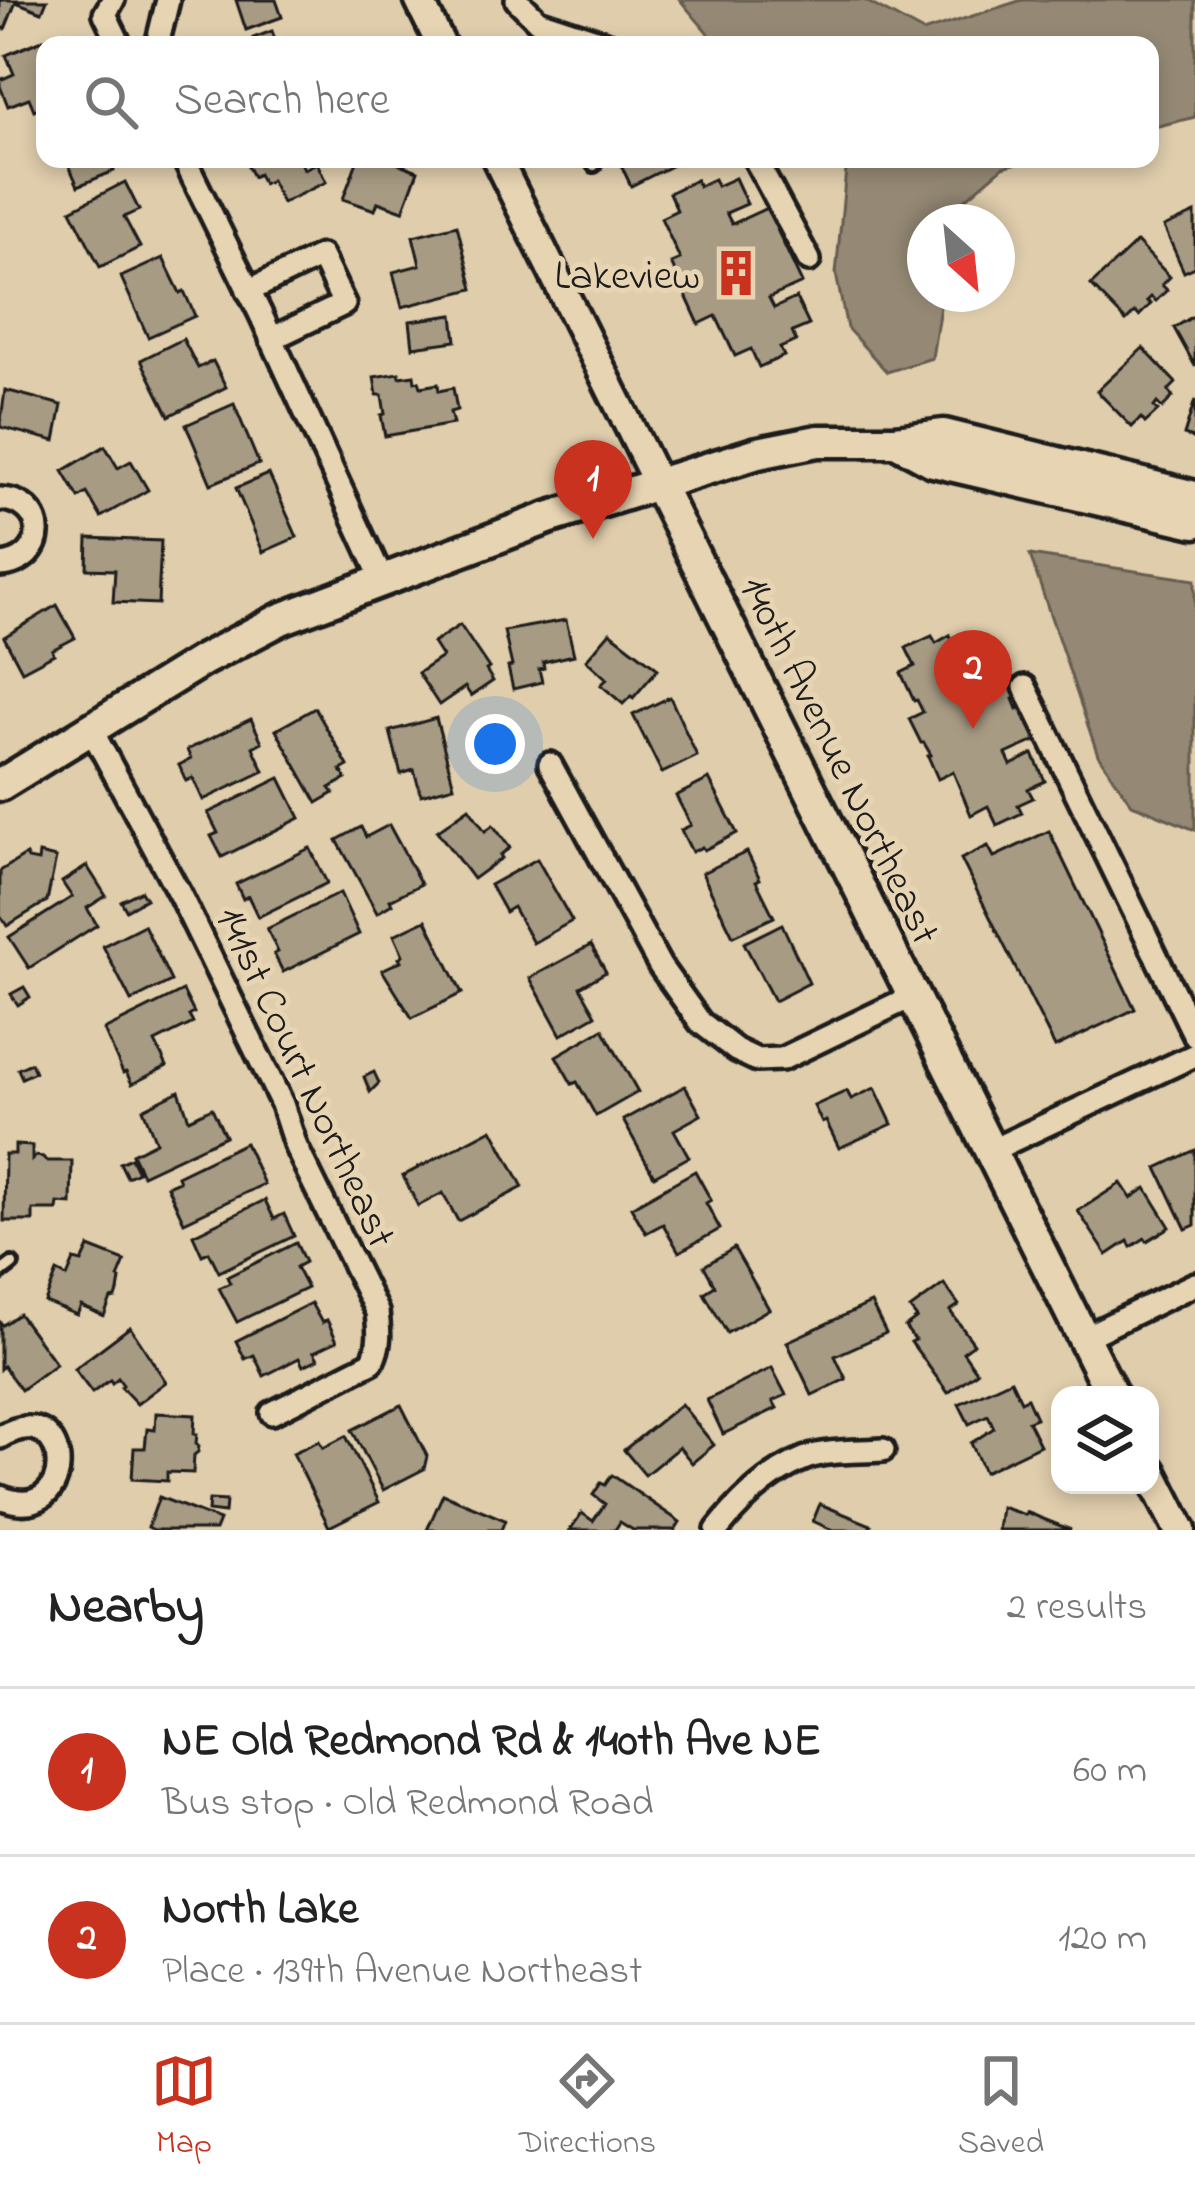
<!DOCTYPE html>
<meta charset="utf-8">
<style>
body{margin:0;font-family:"Indie Flower",sans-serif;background:#f2f2f2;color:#222}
.controls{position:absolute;right:36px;bottom:36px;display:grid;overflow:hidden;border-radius:24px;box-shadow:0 6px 18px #0003}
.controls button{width:108px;height:108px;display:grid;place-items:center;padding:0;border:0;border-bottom:3px solid #e0e0e0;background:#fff;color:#222;font:60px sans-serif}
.compass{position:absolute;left:907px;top:204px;width:108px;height:108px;border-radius:50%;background:#fff;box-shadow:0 6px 18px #0003;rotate:153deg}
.you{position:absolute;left:495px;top:744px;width:42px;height:42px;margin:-30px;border:9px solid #fff;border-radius:50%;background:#1a73e8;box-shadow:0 0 0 18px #1a73e833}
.badge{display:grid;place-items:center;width:78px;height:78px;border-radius:50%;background:#c8321e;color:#fff;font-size:39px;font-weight:700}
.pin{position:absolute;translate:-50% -99px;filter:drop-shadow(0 3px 6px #0008)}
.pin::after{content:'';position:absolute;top:63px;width:42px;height:36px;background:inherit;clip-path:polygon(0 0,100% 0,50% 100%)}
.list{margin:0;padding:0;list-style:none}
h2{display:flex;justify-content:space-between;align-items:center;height:156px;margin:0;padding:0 48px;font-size:51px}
h2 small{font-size:39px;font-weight:400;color:#767676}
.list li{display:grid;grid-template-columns:78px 1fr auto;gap:36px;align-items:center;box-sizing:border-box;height:168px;padding:0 48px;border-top:3px solid #e0e0e0}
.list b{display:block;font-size:45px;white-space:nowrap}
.list p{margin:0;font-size:39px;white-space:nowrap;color:#767676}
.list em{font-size:39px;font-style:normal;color:#767676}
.icon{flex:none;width:66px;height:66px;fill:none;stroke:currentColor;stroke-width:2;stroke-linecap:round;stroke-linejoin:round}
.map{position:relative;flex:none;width:1195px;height:1530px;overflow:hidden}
.search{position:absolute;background:#fff;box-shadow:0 6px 18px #0003;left:36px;right:36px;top:36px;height:132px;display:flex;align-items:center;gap:30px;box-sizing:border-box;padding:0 42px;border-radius:24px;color:#767676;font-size:45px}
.sheet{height:492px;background:#fff}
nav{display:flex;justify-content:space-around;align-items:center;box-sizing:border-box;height:168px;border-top:3px solid #e0e0e0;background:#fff;font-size:33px;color:#767676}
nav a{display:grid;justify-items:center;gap:6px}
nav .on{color:#c8321e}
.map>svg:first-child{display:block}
.water{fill:#958975;stroke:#655d51;stroke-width:3}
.building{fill:#a89b84;stroke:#1c1c1c;stroke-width:3}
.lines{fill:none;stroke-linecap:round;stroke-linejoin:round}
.service-casing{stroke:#1c1c1c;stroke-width:20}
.minor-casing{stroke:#1c1c1c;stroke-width:30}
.tertiary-casing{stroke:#1c1c1c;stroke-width:36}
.secondary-casing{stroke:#1c1c1c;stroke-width:39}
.service{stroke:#e7d4b2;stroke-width:10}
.minor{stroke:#e7d4b2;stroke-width:21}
.tertiary{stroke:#e7d4b2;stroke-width:27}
.secondary{stroke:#e7d4b2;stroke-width:30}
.labels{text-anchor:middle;stroke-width:10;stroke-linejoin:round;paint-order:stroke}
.poi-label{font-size:42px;fill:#1c1c1c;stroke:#e7d4b2;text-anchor:end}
.street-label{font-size:42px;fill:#1c1c1c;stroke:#e7d4b2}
</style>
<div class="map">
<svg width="1195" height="1530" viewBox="0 0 1195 1530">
<rect width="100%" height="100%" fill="#dfcdac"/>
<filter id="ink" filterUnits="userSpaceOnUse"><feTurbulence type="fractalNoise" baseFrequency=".00833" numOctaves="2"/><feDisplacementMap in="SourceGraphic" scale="24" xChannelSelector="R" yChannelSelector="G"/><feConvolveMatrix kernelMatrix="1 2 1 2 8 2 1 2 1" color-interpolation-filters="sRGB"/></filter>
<g filter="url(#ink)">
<!-- water -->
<g class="water">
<polygon points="680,0 864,0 923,32 1022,0 1195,0 1195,117 1150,128 1150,45 718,45"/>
<polygon points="847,159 1032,159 1003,167 962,202 958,222 925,222 925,294 942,294 932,358 887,372 847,328 836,274"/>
<polygon points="1030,555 1195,580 1195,830 1132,804 1098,755"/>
</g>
<!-- building -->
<g class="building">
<polygon points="0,0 47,0 42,12 16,2 5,29 0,27"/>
<polygon points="236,0 276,0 282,17 246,30"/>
<polygon points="272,31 276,42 256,45 253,38"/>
<polygon points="52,36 56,45 45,45 45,105 34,110 29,98 8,106 0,86 0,80 14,74 6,55"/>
<polygon points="66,159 109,159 114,171 78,186"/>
<polygon points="244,159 299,159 304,169 317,163 326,182 282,203 271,180 263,184 258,174 253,177"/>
<polygon points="358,159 386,159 418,171 403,211 378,202 375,210 343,199"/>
<polygon points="618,159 685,159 631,186"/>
<polygon points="735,178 747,204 726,213 732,224 767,208 802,283 769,298 774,308 796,298 809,325 792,332 796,341 780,348 784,356 759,367 751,349 735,356 716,316 699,324 671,263 680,259 661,218 677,210 669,193 696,180 699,186 714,179 717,186"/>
<polygon points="125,182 139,210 124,217 140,247 100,267 71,210"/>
<polygon points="1195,213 1195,267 1184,272 1164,227"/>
<polygon points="457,225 473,289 402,307 393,272 420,265 413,236"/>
<polygon points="1137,242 1170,277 1162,285 1167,290 1156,301 1151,297 1147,301 1151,304 1139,316 1135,312 1126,321 1091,285"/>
<polygon points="163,258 180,293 184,291 195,316 148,337 121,277"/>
<polygon points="453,315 456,341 413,347 410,321"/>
<polygon points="1192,317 1195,323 1195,366 1174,328"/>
<polygon points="183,339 198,368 213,361 226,387 169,416 141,360"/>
<polygon points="1143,348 1176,383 1168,391 1173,397 1162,408 1157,403 1154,407 1158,411 1145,423 1141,418 1132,427 1097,391"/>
<polygon points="399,373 400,377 414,375 415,382 419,381 421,387 438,384 439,391 453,388 457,410 450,412 453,424 385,436 381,415 385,414 382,395 377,395 374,377"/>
<polygon points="5,390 62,405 55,441 0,427"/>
<polygon points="1195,400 1195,439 1184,435"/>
<polygon points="234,404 259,464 211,484 186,425"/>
<polygon points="105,446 118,468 131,461 148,490 101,517 87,493 79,498 63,471"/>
<polygon points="269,474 297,537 263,552 236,488"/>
<polygon points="88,538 161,541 158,604 113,602 115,570 87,569"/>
<polygon points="57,605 75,638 52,650 54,654 22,671 4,637"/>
<polygon points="566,620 574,655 543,662 544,668 539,669 542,682 513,689 508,667 512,666 504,631"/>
<polygon points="460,625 489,668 486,670 493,681 471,696 465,687 439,705 418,673 442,657 433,643"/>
<polygon points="610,632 658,669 633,698 631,696 623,704 601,685 607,679 586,660"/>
<polygon points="973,634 986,660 965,671 969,681 1001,664 1017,697 1013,699 1017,709 1021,707 1037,740 1006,754 1011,765 1033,754 1045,781 1028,789 1033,798 1018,805 1022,813 997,825 988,806 971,815 953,772 938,779 928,756 931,755 924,743 921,743 909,719 923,712 917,700 914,701 901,673 915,666 906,648 932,636 936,643 950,635 953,643"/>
<polygon points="670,697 697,756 662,773 633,715"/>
<polygon points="315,708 348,766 341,770 346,779 330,788 334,793 317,803 276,730"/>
<polygon points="436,718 454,786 421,795 414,770 401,774 390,731"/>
<polygon points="251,719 262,742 253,747 264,771 203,800 193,778 186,781 179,765 191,759 187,750"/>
<polygon points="280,778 300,818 222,857 211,836 218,833 208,813"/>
<polygon points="709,779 737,833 704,850 702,847 692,852 681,830 691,825 676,796"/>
<polygon points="469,808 485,831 493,825 510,848 500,855 502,858 473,879 437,831"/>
<polygon points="389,825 421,884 390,900 392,904 377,913 337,840 361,827 366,837"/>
<polygon points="1049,831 1135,1009 1055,1047 961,859 988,846 994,857"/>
<polygon points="310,848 327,883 258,917 248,896 243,899 236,884"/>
<polygon points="747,852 760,879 756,881 774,917 733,936 702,873"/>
<polygon points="39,854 56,858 47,901 7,926 0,915 0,871 26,855 28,859 38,861"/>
<polygon points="537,859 572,921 533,943 513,907 505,912 490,885"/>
<polygon points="87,866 106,896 87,908 97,925 29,968 9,937 72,897 62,882"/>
<polygon points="141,891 146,899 126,910 121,901"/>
<polygon points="340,893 359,934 283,972 274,954 278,952 267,929"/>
<polygon points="426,920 462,993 412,1018 382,970 401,961 399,958 403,955 394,935"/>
<polygon points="782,924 809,983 774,1001 744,943"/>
<polygon points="144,925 171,981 131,1001 103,946"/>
<polygon points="591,945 606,972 580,987 596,1015 561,1035 530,978"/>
<polygon points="24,987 30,997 18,1005 11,994"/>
<polygon points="183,991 194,1013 189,1016 193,1023 155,1042 167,1066 132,1084 126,1072 123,1073 104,1030"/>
<polygon points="603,1029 638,1092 596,1116 577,1082 572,1084 556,1056"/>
<polygon points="31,1063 35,1072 22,1078 18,1069"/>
<polygon points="374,1072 379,1083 370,1092 364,1077"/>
<polygon points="685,1086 701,1115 674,1130 689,1157 654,1176 623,1120"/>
<polygon points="875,1088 892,1124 839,1148 826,1121 822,1123 814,1106 847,1091 851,1099"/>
<polygon points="179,1091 189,1119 212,1108 225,1136 142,1175 132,1154 156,1142 143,1109"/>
<polygon points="492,1129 523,1187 458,1221 443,1193 418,1206 403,1176"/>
<polygon points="245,1143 264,1184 184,1222 167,1186 179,1181 177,1176"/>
<polygon points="15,1145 32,1146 32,1160 36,1156 43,1157 46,1161 72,1161 71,1204 58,1203 57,1210 33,1210 33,1221 4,1221 5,1154 15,1154"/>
<polygon points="1195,1150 1195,1225 1186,1229 1157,1168"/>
<polygon points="131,1158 138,1172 127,1177 120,1163"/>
<polygon points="695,1171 711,1200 706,1203 720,1229 679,1252 663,1224 646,1233 631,1207"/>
<polygon points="1121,1183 1131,1198 1146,1188 1170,1227 1147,1241 1145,1238 1131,1247 1128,1241 1107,1255 1078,1211"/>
<polygon points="265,1200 274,1219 284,1214 294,1236 219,1272 209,1252 202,1255 193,1235"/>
<polygon points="296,1243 305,1262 296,1267 307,1288 237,1322 219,1288 230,1283 227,1277"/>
<polygon points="89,1247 125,1261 118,1278 120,1279 118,1292 116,1298 111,1299 104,1316 81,1306 77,1315 45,1302 57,1272 67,1277 74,1260 82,1262"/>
<polygon points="734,1248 769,1309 727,1333 704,1293 715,1286 704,1266"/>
<polygon points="944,1284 959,1305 950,1311 974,1344 963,1352 977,1372 948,1393 911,1342 915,1340 905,1327 917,1318 910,1309"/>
<polygon points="311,1303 322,1323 327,1320 337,1341 314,1352 318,1359 303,1366 299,1358 264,1376 254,1355 245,1359 236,1341"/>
<polygon points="871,1303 886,1333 835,1356 846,1379 812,1395 787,1342"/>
<polygon points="19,1314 56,1364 21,1390 3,1366 0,1369 0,1322 3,1325"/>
<polygon points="130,1327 166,1382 137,1404 121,1387 123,1385 118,1378 112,1383 110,1380 92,1393 74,1369"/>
<polygon points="772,1368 786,1395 773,1401 777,1408 723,1434 707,1400"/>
<polygon points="1011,1380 1021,1401 1027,1398 1036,1418 1028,1421 1040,1445 984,1472 971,1443 994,1428 988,1415 969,1424 959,1404"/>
<polygon points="681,1404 714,1445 692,1463 679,1447 645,1475 624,1450"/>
<polygon points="401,1405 427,1456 424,1469 383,1490 352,1430"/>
<polygon points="156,1413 195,1415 194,1434 197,1434 196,1443 199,1446 198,1452 194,1455 193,1473 167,1472 167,1481 132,1479 134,1448 145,1448 147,1429 155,1430"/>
<polygon points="346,1436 379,1502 329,1527 293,1453 319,1441 323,1448"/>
<polygon points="612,1475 680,1522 675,1530 633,1530 620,1522 615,1530 570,1530 582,1513 593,1521 605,1504 593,1495 601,1483 605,1485"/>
<polygon points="443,1494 505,1520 501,1530 427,1530"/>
<polygon points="159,1497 219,1520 215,1530 154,1530 148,1527"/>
<polygon points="209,1500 226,1501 225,1513 208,1511"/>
<polygon points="820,1504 871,1525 869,1530 832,1530 813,1521"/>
<polygon points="1001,1507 1025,1515 1026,1512 1071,1530 998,1530"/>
</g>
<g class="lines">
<defs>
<g id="service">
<polyline points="538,21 542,45"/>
<polyline points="591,159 594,165"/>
<polyline points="0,1273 12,1264"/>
</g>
<g id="minor">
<polyline points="113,0 105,14 120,45"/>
<polyline points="517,0 538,21 611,45"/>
<polyline points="157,45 168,0"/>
<polyline points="184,159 260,313 382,579"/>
<polyline points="755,159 809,260"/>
<polyline points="248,291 321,256 344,304 271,339"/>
<path d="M 0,499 C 50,501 49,562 0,565"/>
<polyline points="1025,687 1195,1036"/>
<path d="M 91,729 L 180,895 L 282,1104 L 296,1147 L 377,1312 C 379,1331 381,1344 372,1362 L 272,1413"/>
<polyline points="550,764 660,966 700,1022 736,1050 757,1060 782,1059 913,996"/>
<polyline points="990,1151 1195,1055"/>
<polyline points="1083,1338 1195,1284"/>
<path d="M 0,1437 C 75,1392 80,1530 0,1497"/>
<path d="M 717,1530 C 740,1501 771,1472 806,1458 C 828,1450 859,1452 883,1450"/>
</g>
<g id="tertiary">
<polyline points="419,0 441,45"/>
<polyline points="497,159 658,484"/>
</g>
<g id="secondary">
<polyline points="896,441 933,461 1195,522"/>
<polyline points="658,484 1112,1395"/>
<polyline points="0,785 203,660 281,619 548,518 758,453 818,441 896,441 944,435 1195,497"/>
<polyline points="1150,1471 1180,1530"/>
</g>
</defs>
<!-- service casing -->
<use href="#service" class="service-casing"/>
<!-- minor casing -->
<use href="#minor" class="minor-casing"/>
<!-- tertiary casing -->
<use href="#tertiary" class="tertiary-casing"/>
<!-- secondary casing -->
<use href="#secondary" class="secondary-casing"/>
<!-- service -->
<use href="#service" class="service"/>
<!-- minor -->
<use href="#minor" class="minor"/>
<!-- tertiary -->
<use href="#tertiary" class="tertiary"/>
<!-- secondary -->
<use href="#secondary" class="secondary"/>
</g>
</g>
<!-- icons -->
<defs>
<symbol id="building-bare" viewBox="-9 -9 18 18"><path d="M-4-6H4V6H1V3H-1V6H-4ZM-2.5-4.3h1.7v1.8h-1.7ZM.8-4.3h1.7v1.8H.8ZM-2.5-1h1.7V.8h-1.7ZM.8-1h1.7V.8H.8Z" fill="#c8321e" stroke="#e7d4b2" stroke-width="2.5" paint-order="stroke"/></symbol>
</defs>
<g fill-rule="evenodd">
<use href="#building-bare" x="703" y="240" width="66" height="66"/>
</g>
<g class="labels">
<!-- poi labels -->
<g class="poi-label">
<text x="700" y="288">Lakeview</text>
</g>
<!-- street labels -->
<g class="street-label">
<text transform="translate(842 759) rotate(64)" y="15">140th Avenue Northeast</text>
<text transform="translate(308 1076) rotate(65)" y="15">141st Court Northeast</text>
</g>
</g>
</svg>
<div class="controls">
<button><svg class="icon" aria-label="layers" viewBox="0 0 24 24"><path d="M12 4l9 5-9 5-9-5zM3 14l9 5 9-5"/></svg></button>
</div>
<svg class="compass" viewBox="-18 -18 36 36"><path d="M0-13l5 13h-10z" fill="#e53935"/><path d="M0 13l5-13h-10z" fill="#767676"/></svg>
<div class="you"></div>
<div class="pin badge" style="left:593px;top:539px">1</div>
<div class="pin badge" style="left:973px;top:729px">2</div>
<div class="search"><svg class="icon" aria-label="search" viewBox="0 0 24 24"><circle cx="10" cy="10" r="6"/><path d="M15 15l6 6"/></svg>Search here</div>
</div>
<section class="sheet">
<h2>Nearby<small>2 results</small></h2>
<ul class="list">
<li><span class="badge">1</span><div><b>NE Old Redmond Rd &amp; 140th Ave NE</b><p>Bus stop · Old Redmond Road</p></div><em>60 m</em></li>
<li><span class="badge">2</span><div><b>North Lake</b><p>Place · 139th Avenue Northeast</p></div><em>120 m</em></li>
</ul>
</section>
<nav>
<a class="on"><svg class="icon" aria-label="map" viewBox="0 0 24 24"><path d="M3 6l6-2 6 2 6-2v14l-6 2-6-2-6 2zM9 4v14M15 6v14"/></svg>Map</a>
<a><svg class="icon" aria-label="directions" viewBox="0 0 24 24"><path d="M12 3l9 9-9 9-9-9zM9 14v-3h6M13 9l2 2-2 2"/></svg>Directions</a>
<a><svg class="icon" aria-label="saved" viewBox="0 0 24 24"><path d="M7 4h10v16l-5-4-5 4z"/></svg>Saved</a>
</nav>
